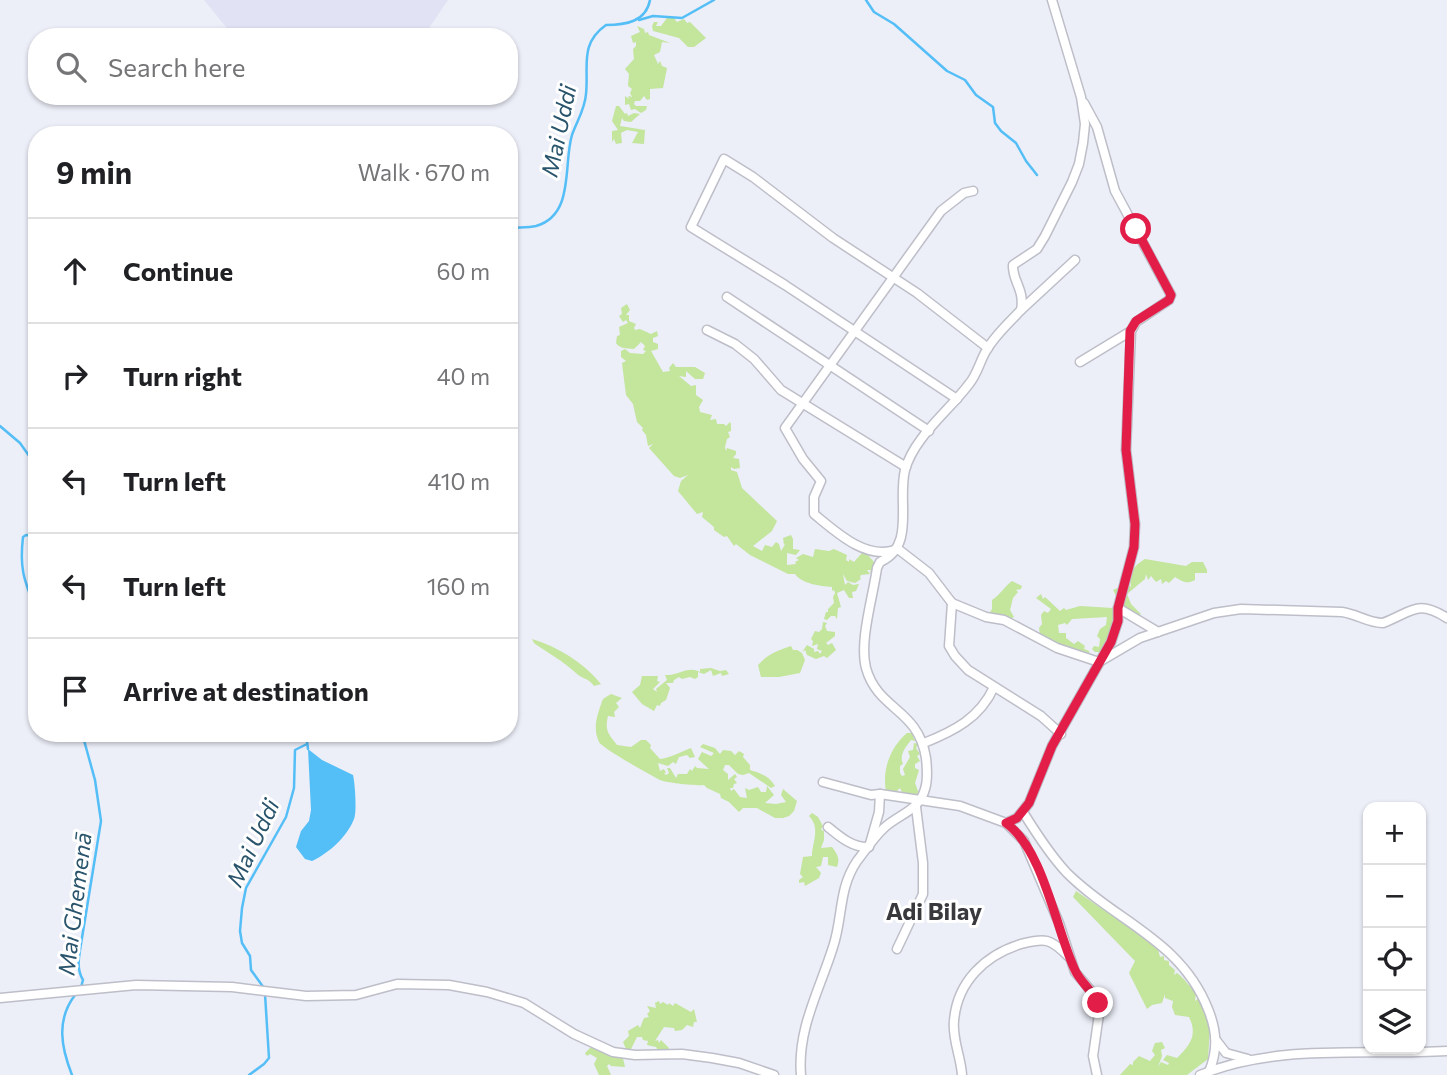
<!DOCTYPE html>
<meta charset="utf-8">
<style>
body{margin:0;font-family:Commissioner,sans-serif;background:#f6f6f6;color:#202124}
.controls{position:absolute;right:21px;bottom:21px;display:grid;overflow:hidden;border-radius:14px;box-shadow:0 2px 5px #0004}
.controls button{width:63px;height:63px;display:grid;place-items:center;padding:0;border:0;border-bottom:2px solid #e0e0e0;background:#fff;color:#202124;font:35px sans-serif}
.stop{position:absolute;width:21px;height:21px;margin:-16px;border:5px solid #e11d48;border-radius:50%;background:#fff}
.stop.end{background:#e11d48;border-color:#fff;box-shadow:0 2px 7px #0008}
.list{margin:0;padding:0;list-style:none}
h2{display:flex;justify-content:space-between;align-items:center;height:91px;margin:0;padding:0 28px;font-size:30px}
h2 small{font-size:23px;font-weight:400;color:#757577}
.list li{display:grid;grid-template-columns:46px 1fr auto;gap:21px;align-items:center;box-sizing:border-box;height:105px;padding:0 28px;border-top:2px solid #e0e0e0}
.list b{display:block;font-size:26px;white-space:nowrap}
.list em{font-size:23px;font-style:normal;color:#757577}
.icon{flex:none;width:38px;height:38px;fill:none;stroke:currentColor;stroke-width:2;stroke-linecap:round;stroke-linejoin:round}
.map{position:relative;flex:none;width:1447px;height:1075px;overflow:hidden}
.search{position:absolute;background:#fff;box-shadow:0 2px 5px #0004;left:28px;top:28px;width:490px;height:77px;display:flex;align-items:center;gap:18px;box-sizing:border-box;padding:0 24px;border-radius:28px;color:#757577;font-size:26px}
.panel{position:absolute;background:#fff;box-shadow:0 2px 5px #0004;left:28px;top:126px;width:490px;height:616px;border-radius:28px}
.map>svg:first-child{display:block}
.built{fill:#e1e3f5}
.green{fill:#c3e59c}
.water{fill:#54bef7}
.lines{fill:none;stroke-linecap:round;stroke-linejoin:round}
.stream{stroke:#54bef7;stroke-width:2.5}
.minor-casing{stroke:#bdbec8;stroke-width:11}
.minor{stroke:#fff;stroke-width:8}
.route{stroke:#e11d48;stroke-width:9}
.labels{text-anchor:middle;stroke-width:6;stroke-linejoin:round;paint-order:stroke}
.water-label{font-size:23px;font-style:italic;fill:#29546c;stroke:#fff}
.quarter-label{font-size:24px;font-weight:bold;fill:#39393d;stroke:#fff}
</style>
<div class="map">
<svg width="1447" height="1075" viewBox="0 0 1447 1075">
<rect width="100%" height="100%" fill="#eceef8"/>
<!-- built -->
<polygon class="built" points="204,0 448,0 423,37 234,37"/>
<!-- green -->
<g class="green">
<polygon points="670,17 673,17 677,22 684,19 687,23 690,22 706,38 694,47 688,47 679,38 653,31 652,26 654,22 658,22 656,26 661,26 667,18"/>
<polygon points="637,26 644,29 645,33 648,32 649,35 670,43 662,42 660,52 654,55 658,64 660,61 662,66 667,68 663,88 650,89 650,99 647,100 644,96 640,101 635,101 634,104 636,106 647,106 646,110 641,113 635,109 631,110 629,104 625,105 625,96 629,99 628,96 632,97 630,93 632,89 628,86 629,74 625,69 634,59 633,49 636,46 636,42 633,43 631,36 640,32"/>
<polygon points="616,106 619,106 625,114 627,113 628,116 634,113 640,114 631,122 624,121 622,118 620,126 645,130 644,144 632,143 638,132 627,130 621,133 622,143 616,144 614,139 612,142 612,131 618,130 612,121"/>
<path d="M 627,304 L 630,310 L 626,315 L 629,315 L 629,321 L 636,324 L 634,328 L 635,330 L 640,329 L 651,334 L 657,331 L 658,336 L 653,338 L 653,342 L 658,344 L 658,349 L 651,351 L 663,372 L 670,371 L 669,368 L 673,363 L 676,367 L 695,367 L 705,373 L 703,379 L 695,379 L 686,371 L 686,377 L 679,376 L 691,386 L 696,385 L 696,395 L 703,400 L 699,407 L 700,412 L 712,415 L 710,420 L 716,419 L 717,424 L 724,424 L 726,426 L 730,422 L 731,424 L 731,431 L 728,432 L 730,437 L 727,439 L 725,447 L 726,451 L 727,448 L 736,451 L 736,454 L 733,458 L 739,459 L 740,468 L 734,469 L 731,467 L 731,470 L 737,472 L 742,488 L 777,521 L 772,531 L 753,546 L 762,551 L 765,545 L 772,547 L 776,542 L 779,544 L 781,551 L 786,543 L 784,545 L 783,538 L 791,535 L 793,539 L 793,549 L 800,550 L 796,555 L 787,553 L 787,565 L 796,564 L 795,562 L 799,560 L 796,558 L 803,554 L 813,557 L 815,549 L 829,551 L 834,549 L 847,555 L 846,560 L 849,562 L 849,559 L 854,562 L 862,553 L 866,553 L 874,562 L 880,564 L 872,574 L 870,572 L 871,570 L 867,570 L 870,574 L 861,575 L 860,577 L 861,579 L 855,583 L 847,581 L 843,574 L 845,585 L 848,582 L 853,585 L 859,584 L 856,591 L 852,592 L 853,598 L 849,598 L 844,590 L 837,593 L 841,607 L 838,608 L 837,619 L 835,616 L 831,616 L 827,620 L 824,619 L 826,612 L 828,612 L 828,609 L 834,603 L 833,597 L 835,593 L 834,590 L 832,591 L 832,587 C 820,586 802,584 795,574 L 788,574 L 750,555 L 736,544 L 734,546 L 727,536 L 724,537 L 714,530 L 714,527 L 702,517 L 703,512 L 697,514 L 678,491 L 681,481 L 688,475 L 680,478 L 674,476 L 649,448 L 653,444 L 648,446 L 646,435 L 642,430 L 643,428 L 637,422 L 633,404 L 626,395 L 622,363 L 626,361 L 621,357 L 621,351 L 625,349 L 630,353 L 643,354 L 646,351 L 643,350 L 645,346 L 641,342 L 634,349 C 626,348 620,349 616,343 L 617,336 L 620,335 L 619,327 L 628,323 L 626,320 L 623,322 L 619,316 L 622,314 L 621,308 Z"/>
<path d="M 1145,559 L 1186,566 L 1192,562 L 1203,562 L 1207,570 L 1207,573 L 1195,573 L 1195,580 C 1186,585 1182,581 1175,577 L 1169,583 L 1166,581 L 1162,584 L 1161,579 L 1156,582 L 1151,576 L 1148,580 L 1146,574 L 1145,579 L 1127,594 L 1131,604 L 1141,614 L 1136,617 L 1127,607 L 1121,605 L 1113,590 L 1127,584 L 1131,587 C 1129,573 1133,566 1145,559 Z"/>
<path d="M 1012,581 L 1022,586 L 1021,589 L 1016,590 L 1018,592 L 1013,598 L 1010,610 L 1014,617 L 1010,619 L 989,614 L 992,609 L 992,600 C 1000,595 1004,587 1012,581 Z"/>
<path d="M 1041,594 L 1043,599 L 1045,597 L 1060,611 L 1064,608 L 1066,610 L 1080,606 L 1113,608 C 1116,629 1113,634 1101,652 L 1095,652 L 1092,649 L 1094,646 L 1099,647 L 1100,639 L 1097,636 L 1100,629 L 1106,625 L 1107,617 L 1072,619 L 1067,625 L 1065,623 L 1058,625 L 1059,633 L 1066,633 L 1066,638 L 1074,644 L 1078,641 L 1085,646 L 1084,649 L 1089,651 L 1090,657 L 1080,653 L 1080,651 L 1067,648 L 1040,636 L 1039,628 L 1042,624 L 1041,615 L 1044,611 L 1048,613 L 1051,609 L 1036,598 Z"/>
<polygon points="823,622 827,623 825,626 827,631 835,632 835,636 826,643 828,645 832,643 836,650 827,658 824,656 816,659 807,655 805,650 802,652 807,645 814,649 814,652 818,651 820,654 822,651 817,649 818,644 812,646 813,641 811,639 815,631 819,632 822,629"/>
<path d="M 532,639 C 558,647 583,662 601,684 L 594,686 C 589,678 582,679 576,673 C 563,661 548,653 534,643 Z"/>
<path d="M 791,646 L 793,650 L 797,650 L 802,653 L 805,660 L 800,673 L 779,677 L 761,677 L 758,665 C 769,653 777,651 791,646 Z"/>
<path d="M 711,668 L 720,671 L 726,670 L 729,674 L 722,676 L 721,673 L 713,676 L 711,670 L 704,674 L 698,672 L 698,677 L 695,679 L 690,677 L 682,679 L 679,677 L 674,680 L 673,683 L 666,683 L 670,688 L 666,700 L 661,703 L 660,706 L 657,705 L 654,711 L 642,704 L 632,692 L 640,685 L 642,676 L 658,676 L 657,681 L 660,682 L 653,689 L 657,692 L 656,689 L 667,680 L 665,675 C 678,676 688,665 700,672 L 700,669 Z"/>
<path d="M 611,694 L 622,698 L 616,703 L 619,707 L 614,712 L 615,717 L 608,716 C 605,729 607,733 617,745 L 631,747 L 641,740 L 646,740 L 651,745 L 650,748 L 660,759 C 669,758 681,752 691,748 L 695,757 L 690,758 L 687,755 L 679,757 L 676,764 L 673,762 L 668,766 L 658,763 L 660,771 L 664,769 L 666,773 L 664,773 L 666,775 L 669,773 L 667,768 L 670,768 L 676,778 L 678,774 L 687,774 L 690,769 L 692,771 L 695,766 L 697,768 L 709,769 L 698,759 L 702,752 L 711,756 L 714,753 L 700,747 L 703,744 L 715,748 L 720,754 L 723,750 L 731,751 L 735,755 L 739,751 L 744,754 L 743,757 L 750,765 L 750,770 C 760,773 769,776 775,786 L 771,788 L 749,773 L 743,775 L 738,774 L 729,765 L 725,765 L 723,770 L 728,774 L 728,780 L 735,774 L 737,777 L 734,779 L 737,783 L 734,784 L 733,788 L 730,788 L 731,791 L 734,789 L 740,797 L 747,798 L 745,788 L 749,790 L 758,787 L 761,792 L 766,792 L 767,786 L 774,795 L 765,803 L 776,804 L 786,802 L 781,795 L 783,789 L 797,801 L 794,811 L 789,816 L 783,818 L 775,818 L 757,808 L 743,808 L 739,812 L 729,802 L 721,798 L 720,794 L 707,788 L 704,785 C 698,786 667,783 660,780 C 652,776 602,748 599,742 C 592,727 598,713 603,699 Z"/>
<path d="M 907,733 L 912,733 L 915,741 L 911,740 C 905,748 899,755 903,764 L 900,766 L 900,773 L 902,776 L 905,775 L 903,769 L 910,757 L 908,751 L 913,750 L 914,743 L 918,744 L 916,748 L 920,754 L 917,756 L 920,761 L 915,764 L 915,768 L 919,770 L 915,783 L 918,791 L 917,796 L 903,794 L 900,788 L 896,792 L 890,790 L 886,792 C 882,769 890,748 907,733 Z"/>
<path d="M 812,813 L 818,817 L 823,826 L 821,830 L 824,831 L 824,840 L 821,848 L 832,847 C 838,855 840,859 837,867 L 828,865 L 828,857 L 823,857 L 821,866 L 816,867 L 821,873 L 819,878 L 805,886 L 804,882 L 799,883 L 799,880 L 803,877 L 800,874 L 803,857 L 812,856 C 812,843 821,828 809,816 Z"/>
<path d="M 1076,891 C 1103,909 1130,928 1157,945 L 1160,957 L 1164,956 L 1164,960 L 1169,961 L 1169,965 L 1175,970 L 1174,975 L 1177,973 C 1185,979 1189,986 1196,993 L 1195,1001 L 1199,998 L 1210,1027 L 1208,1059 L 1187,1075 L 1120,1075 L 1130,1064 L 1133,1065 L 1133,1062 L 1139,1056 L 1150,1061 L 1155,1055 L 1152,1051 L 1155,1043 L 1162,1042 L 1165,1048 L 1161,1050 L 1162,1056 L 1158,1067 L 1161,1062 L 1168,1065 L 1169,1063 L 1163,1060 L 1167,1055 L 1177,1058 C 1190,1045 1198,1035 1189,1017 L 1175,1015 L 1172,1007 L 1173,1001 L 1165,998 L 1165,994 L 1162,1003 L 1152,1005 L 1147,1009 L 1129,973 L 1135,961 L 1073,897 Z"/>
<polygon points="659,1001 660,1004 663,1002 668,1005 669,1003 673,1006 675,1003 691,1012 694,1009 697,1022 694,1022 693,1027 687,1025 682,1030 675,1031 674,1028 664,1027 655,1041 658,1040 659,1043 661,1040 669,1048 667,1051 658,1051 656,1047 647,1045 648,1041 643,1040 642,1037 637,1037 631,1049 626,1049 623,1042 629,1036 628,1031 638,1025 640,1028 644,1018 649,1017 647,1014 650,1011 647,1006 656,1008 655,1003"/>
<polygon points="591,1047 623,1058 625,1067 611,1066 609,1064 607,1066 611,1075 599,1075 594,1064 597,1058 590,1054 587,1056 585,1053"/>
</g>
<!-- water -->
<path class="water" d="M 308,749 L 322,760 L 353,775 C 355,783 357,813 354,819 C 347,837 329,853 312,861 L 305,859 L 296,847 L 301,831 L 309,821 L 311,810 Z"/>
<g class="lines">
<!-- stream -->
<g class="stream">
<polyline points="866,0 874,12 894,24 947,71 965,80 976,95 993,107 995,123 1001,131 1016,143 1026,161 1037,175"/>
<polyline points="639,20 653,16 682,18 714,0"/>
<path d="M 509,228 C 518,227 528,228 536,226 C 575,215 563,164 572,135 C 577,121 585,109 586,94 C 589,67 579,44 606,25 C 625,25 646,22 650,0"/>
<polyline points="0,426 20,443 32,460 32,487 37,498"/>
<path d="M 37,536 L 26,535 L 23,537 C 19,571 25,582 37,613"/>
<polyline points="306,733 308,749"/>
<path d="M 81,987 L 83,980 C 76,968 79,957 81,944 L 101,821 L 95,780 L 82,733"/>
<polyline points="264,988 251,970 250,956 242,943 240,931 242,908 246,888 286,817 294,788 295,750 307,744"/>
<path d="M 72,1075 C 61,1047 56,1020 75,995"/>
<polyline points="249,1075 264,1064 269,1058 265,994"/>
</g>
<defs>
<g id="minor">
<polyline points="727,297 929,431"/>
<polyline points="1021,310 1075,260"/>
<polyline points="707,330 735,344 754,359 781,390 906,467"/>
<polyline points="1080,362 1131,331"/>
<polyline points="957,399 785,285 691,227 724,159 753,177 833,238 917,293 988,348"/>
<polyline points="898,549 929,573 952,603 949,646 955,656 968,670 1041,716 1061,734"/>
<path d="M 895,550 C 865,560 835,531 814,514 L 814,497 L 821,481 L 803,459 L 785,428 L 941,211 L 964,193 L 973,191"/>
<path d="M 952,603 L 986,617 L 1004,620 L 1057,648 L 1099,662 L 1140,638 L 1214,613 L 1241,609 L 1342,612 C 1357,614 1368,623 1383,623 C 1412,612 1417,599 1447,618"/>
<polyline points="1118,608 1158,632"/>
<path d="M 924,743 C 954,731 980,718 994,687"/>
<polyline points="823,782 871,795 880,794 960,806 1006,823 1024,841 1059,923 1075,972 1093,993 1098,1003 1099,1014 1093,1056 1097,1075"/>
<path d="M 1023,812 C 1036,833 1050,855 1067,873 C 1115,921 1181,940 1208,1009 C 1217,1031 1218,1050 1209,1072"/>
<polyline points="1006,823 1017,818 1029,803 1052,746 1111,642 1118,621 1118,608 1134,547 1135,524 1126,450 1131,331 1136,322 1169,300 1171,295 1115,191 1097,127 1084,103"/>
<path d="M 828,827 C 840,837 853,848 869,847 L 879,812 L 880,794"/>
<polyline points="897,949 923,894 923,863 916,807"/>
<polyline points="0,998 136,985 232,987 306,996 356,995 397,984 449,985 487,992 524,1003 574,1034 613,1052 635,1055 682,1054 712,1058 739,1063 774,1075"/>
<polyline points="1216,1040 1226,1053 1248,1059"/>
<path d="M 801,1075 C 797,1029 820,989 833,947 C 843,918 838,889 857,861 C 865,851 874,837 884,828 C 899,814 919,811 925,789 C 928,780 927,767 926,758 C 918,708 878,711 866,668 C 859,641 873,597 877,568 L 880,562 C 916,546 897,502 905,470 C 914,437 949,411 969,384 C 977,375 980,361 986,351 C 995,335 1009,323 1021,310 C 1025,289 1012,281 1013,265 L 1037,249 L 1045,236 L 1072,182 L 1079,164 L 1083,143 L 1085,124 L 1081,97 L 1052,0"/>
<path d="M 962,1075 C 961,1057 952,1039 954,1021 C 957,982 985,955 1021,944 C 1029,942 1039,939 1047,941 C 1055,943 1063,951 1069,957"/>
<path d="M 1200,1075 C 1278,1043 1366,1056 1447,1051"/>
</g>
</defs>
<!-- minor casing -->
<use href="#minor" class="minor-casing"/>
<!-- minor -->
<use href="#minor" class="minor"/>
</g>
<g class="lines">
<!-- route -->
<path class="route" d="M 1098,1003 C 1092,990 1079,981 1074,968 C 1055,926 1044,851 1006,823 L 1017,818 L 1029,803 L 1052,746 L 1111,642 L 1118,621 L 1118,608 L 1134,547 L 1135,524 L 1126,450 L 1130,331 L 1136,321 L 1169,300 L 1171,295 L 1136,229"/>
</g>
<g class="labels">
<!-- water labels -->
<g class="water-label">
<text transform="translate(559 131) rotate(-78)" y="8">Mai Uddi</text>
<text transform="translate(253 843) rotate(-65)" y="8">Mai Uddi</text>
<text transform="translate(75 904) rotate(-83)" y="8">Mai Ghemenā</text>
</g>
<!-- quarter labels -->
<g class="quarter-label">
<text x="934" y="920">Adi Bilay</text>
</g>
</g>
</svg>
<div class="controls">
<button>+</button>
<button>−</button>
<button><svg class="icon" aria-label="locate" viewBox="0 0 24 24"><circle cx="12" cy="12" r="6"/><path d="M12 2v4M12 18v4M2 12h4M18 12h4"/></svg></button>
<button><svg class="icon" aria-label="layers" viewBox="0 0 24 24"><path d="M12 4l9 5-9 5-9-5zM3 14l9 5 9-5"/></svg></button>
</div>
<div class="stop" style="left:1136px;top:229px"></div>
<div class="stop end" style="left:1098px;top:1003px"></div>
<div class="search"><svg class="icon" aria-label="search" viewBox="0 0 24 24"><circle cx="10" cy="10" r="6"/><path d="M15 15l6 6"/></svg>Search here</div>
<section class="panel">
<h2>9 min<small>Walk · 670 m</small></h2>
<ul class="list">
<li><svg class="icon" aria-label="ahead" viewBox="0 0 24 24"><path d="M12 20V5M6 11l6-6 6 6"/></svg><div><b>Continue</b></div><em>60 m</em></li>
<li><svg class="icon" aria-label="right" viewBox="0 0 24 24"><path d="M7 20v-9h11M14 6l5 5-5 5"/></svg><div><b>Turn right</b></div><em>40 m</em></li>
<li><svg class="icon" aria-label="left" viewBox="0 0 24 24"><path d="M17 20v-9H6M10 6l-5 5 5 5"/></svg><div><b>Turn left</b></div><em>410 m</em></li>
<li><svg class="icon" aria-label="left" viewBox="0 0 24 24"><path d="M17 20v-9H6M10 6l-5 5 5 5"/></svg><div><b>Turn left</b></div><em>160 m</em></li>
<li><svg class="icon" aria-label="arrive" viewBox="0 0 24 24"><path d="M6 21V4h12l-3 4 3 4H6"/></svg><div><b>Arrive at destination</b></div></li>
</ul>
</section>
</div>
